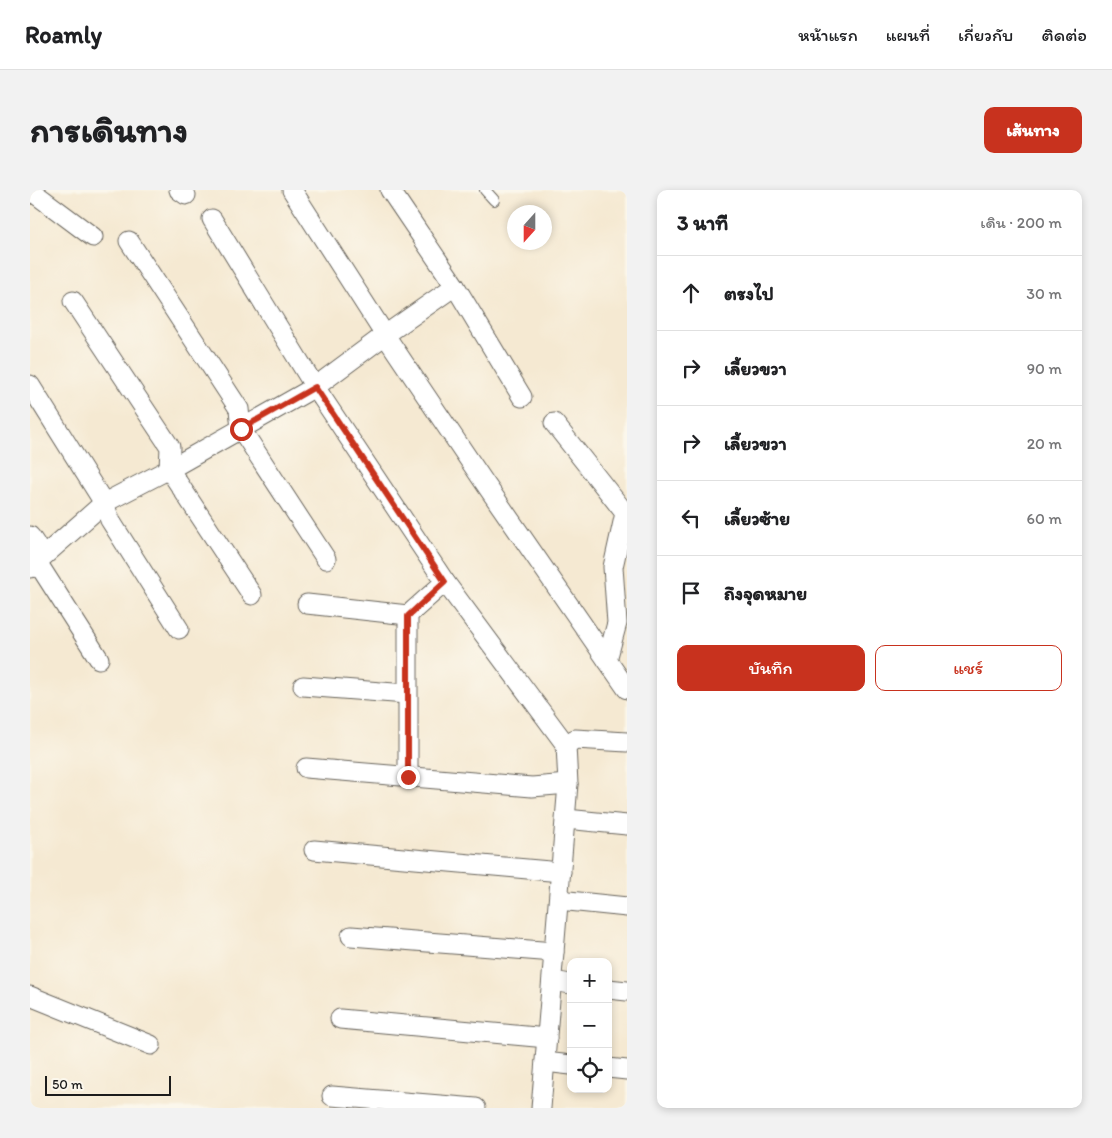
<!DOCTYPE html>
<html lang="th">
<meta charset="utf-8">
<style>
body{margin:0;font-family:Itim,"Playpen Sans Thai",sans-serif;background:#f2f2f2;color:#202124}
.controls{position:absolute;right:15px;bottom:15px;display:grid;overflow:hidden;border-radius:10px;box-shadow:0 2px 8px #0003}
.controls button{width:45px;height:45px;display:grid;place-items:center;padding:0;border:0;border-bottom:1px solid #e0e0e0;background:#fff;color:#202124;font:25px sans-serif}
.compass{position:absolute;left:477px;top:15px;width:45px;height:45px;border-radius:50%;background:#fff;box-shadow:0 2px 8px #0003;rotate:201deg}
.scale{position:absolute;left:15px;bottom:12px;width:126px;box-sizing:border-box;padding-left:5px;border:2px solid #1c1c1c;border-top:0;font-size:14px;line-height:18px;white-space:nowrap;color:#1c1c1c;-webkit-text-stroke:4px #fbf7ec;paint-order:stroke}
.stop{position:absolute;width:15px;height:15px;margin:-11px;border:4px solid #c8321e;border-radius:50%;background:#fff}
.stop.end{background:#c8321e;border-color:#fff;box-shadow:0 1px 5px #0008}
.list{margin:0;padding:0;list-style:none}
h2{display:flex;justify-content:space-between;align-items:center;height:65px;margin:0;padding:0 20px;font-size:21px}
h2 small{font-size:16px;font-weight:400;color:#757577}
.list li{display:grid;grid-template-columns:32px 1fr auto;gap:15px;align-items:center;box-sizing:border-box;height:75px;padding:0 20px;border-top:1px solid #e0e0e0}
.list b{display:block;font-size:19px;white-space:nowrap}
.list em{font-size:16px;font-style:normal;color:#757577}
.actions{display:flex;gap:10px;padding:15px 20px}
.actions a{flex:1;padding:11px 0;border:1px solid #c8321e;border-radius:10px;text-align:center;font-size:18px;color:#c8321e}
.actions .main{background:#c8321e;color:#fff}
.icon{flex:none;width:28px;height:28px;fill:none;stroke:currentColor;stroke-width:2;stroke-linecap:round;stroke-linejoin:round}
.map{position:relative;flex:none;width:597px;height:918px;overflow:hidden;border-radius:10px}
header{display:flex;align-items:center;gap:30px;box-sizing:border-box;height:70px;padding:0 25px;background:#fff;border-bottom:1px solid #e0e0e0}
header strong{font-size:24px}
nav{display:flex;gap:28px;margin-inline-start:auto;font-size:18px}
.intro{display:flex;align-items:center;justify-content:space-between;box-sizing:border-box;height:120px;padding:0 30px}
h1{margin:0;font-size:35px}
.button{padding:12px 22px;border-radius:10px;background:#c8321e;color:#fff;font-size:18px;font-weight:700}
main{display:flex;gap:30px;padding:0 30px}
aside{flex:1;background:#fff;border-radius:10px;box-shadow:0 2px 8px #0003}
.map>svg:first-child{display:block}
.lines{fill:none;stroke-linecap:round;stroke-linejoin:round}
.lane-casing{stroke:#68645c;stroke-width:12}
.street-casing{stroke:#68645c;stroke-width:21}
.lane{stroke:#fff;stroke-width:10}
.street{stroke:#fff;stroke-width:19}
.route{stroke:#c8321e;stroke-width:6}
</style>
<header>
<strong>Roamly</strong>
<nav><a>หน้าแรก</a><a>แผนที่</a><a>เกี่ยวกับ</a><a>ติดต่อ</a></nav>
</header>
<div class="intro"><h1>การเดินทาง</h1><a class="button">เส้นทาง</a></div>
<main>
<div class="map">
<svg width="597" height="918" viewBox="0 0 597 918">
<rect width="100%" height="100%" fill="#fbf7ec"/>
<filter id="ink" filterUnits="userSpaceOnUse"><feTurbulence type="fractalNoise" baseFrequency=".02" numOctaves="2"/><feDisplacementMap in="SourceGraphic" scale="10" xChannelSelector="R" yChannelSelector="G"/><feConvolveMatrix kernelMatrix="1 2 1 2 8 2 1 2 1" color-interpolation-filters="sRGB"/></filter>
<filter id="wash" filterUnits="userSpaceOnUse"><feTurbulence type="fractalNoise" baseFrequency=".0096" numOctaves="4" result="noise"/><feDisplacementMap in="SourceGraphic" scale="20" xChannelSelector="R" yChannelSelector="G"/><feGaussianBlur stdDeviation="1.12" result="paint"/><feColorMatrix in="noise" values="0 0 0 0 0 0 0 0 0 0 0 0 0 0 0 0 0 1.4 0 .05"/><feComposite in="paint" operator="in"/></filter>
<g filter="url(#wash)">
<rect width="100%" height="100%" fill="#f5e9d2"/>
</g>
<g filter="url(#ink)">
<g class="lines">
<defs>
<polyline id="lane" points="455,0 464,10"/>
<g id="street">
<polyline points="0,0 63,47"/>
<polyline points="149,0 156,5"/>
<polyline points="262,0 355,145 454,292 597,499"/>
<polyline points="360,0 425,96 492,207"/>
<polyline points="182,29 285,197 415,392 536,555 538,594 511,918"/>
<polyline points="99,51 209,219 211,239 296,369"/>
<polyline points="43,111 140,257 139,279 222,405"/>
<polyline points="0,195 74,313 80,330 149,439"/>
<polyline points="524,233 595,323 583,377 587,433 577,470"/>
<polyline points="0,346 6,355 7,372 69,469"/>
<polyline points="0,378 74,313 147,275 285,197 355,145 425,96"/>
<polyline points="277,414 378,425"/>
<polyline points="273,496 377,504"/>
<polyline points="536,555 545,549 597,552"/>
<polyline points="276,578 502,597 538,594"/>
<polyline points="378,587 378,425 415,392"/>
<polyline points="536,629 597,635"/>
<polyline points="284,660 531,682"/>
<polyline points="529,710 597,717"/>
<polyline points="321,746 524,762"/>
<polyline points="522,791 541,794"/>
<polyline points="578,799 597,801"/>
<polyline points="0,806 121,855"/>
<polyline points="310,829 517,848"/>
<polyline points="515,872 541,875"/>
<polyline points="578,878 597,880"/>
<polyline points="302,906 446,918"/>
</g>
</defs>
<!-- lane casing -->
<use href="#lane" class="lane-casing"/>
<!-- street casing -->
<use href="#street" class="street-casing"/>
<!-- lane -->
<use href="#lane" class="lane"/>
<!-- street -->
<use href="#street" class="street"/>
</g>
</g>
<g class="lines" filter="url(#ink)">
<!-- route -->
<polyline class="route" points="211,239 285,197 415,392 378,426 378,587"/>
</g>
</svg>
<div class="controls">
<button>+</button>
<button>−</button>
<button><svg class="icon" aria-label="locate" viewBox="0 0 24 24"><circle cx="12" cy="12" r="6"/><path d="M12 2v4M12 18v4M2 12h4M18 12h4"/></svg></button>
</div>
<svg class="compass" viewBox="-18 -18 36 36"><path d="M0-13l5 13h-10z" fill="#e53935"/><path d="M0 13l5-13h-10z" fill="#757577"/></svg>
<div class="scale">50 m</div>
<div class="stop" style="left:211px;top:239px"></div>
<div class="stop end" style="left:378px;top:587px"></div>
</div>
<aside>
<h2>3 นาที<small>เดิน · 200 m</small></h2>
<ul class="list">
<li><svg class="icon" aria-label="ahead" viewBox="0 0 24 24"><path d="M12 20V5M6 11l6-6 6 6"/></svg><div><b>ตรงไป</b></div><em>30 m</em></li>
<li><svg class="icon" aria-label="right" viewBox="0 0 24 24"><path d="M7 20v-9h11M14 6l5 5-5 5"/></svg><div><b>เลี้ยวขวา</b></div><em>90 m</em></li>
<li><svg class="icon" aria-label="right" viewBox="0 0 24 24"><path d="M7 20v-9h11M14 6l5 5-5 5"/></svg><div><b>เลี้ยวขวา</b></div><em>20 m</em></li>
<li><svg class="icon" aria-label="left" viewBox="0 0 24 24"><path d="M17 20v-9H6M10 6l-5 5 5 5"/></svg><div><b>เลี้ยวซ้าย</b></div><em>60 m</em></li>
<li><svg class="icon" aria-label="arrive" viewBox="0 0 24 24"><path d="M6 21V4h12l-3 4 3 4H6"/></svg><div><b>ถึงจุดหมาย</b></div></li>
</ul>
<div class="actions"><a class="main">บันทึก</a><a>แชร์</a></div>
</aside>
</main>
